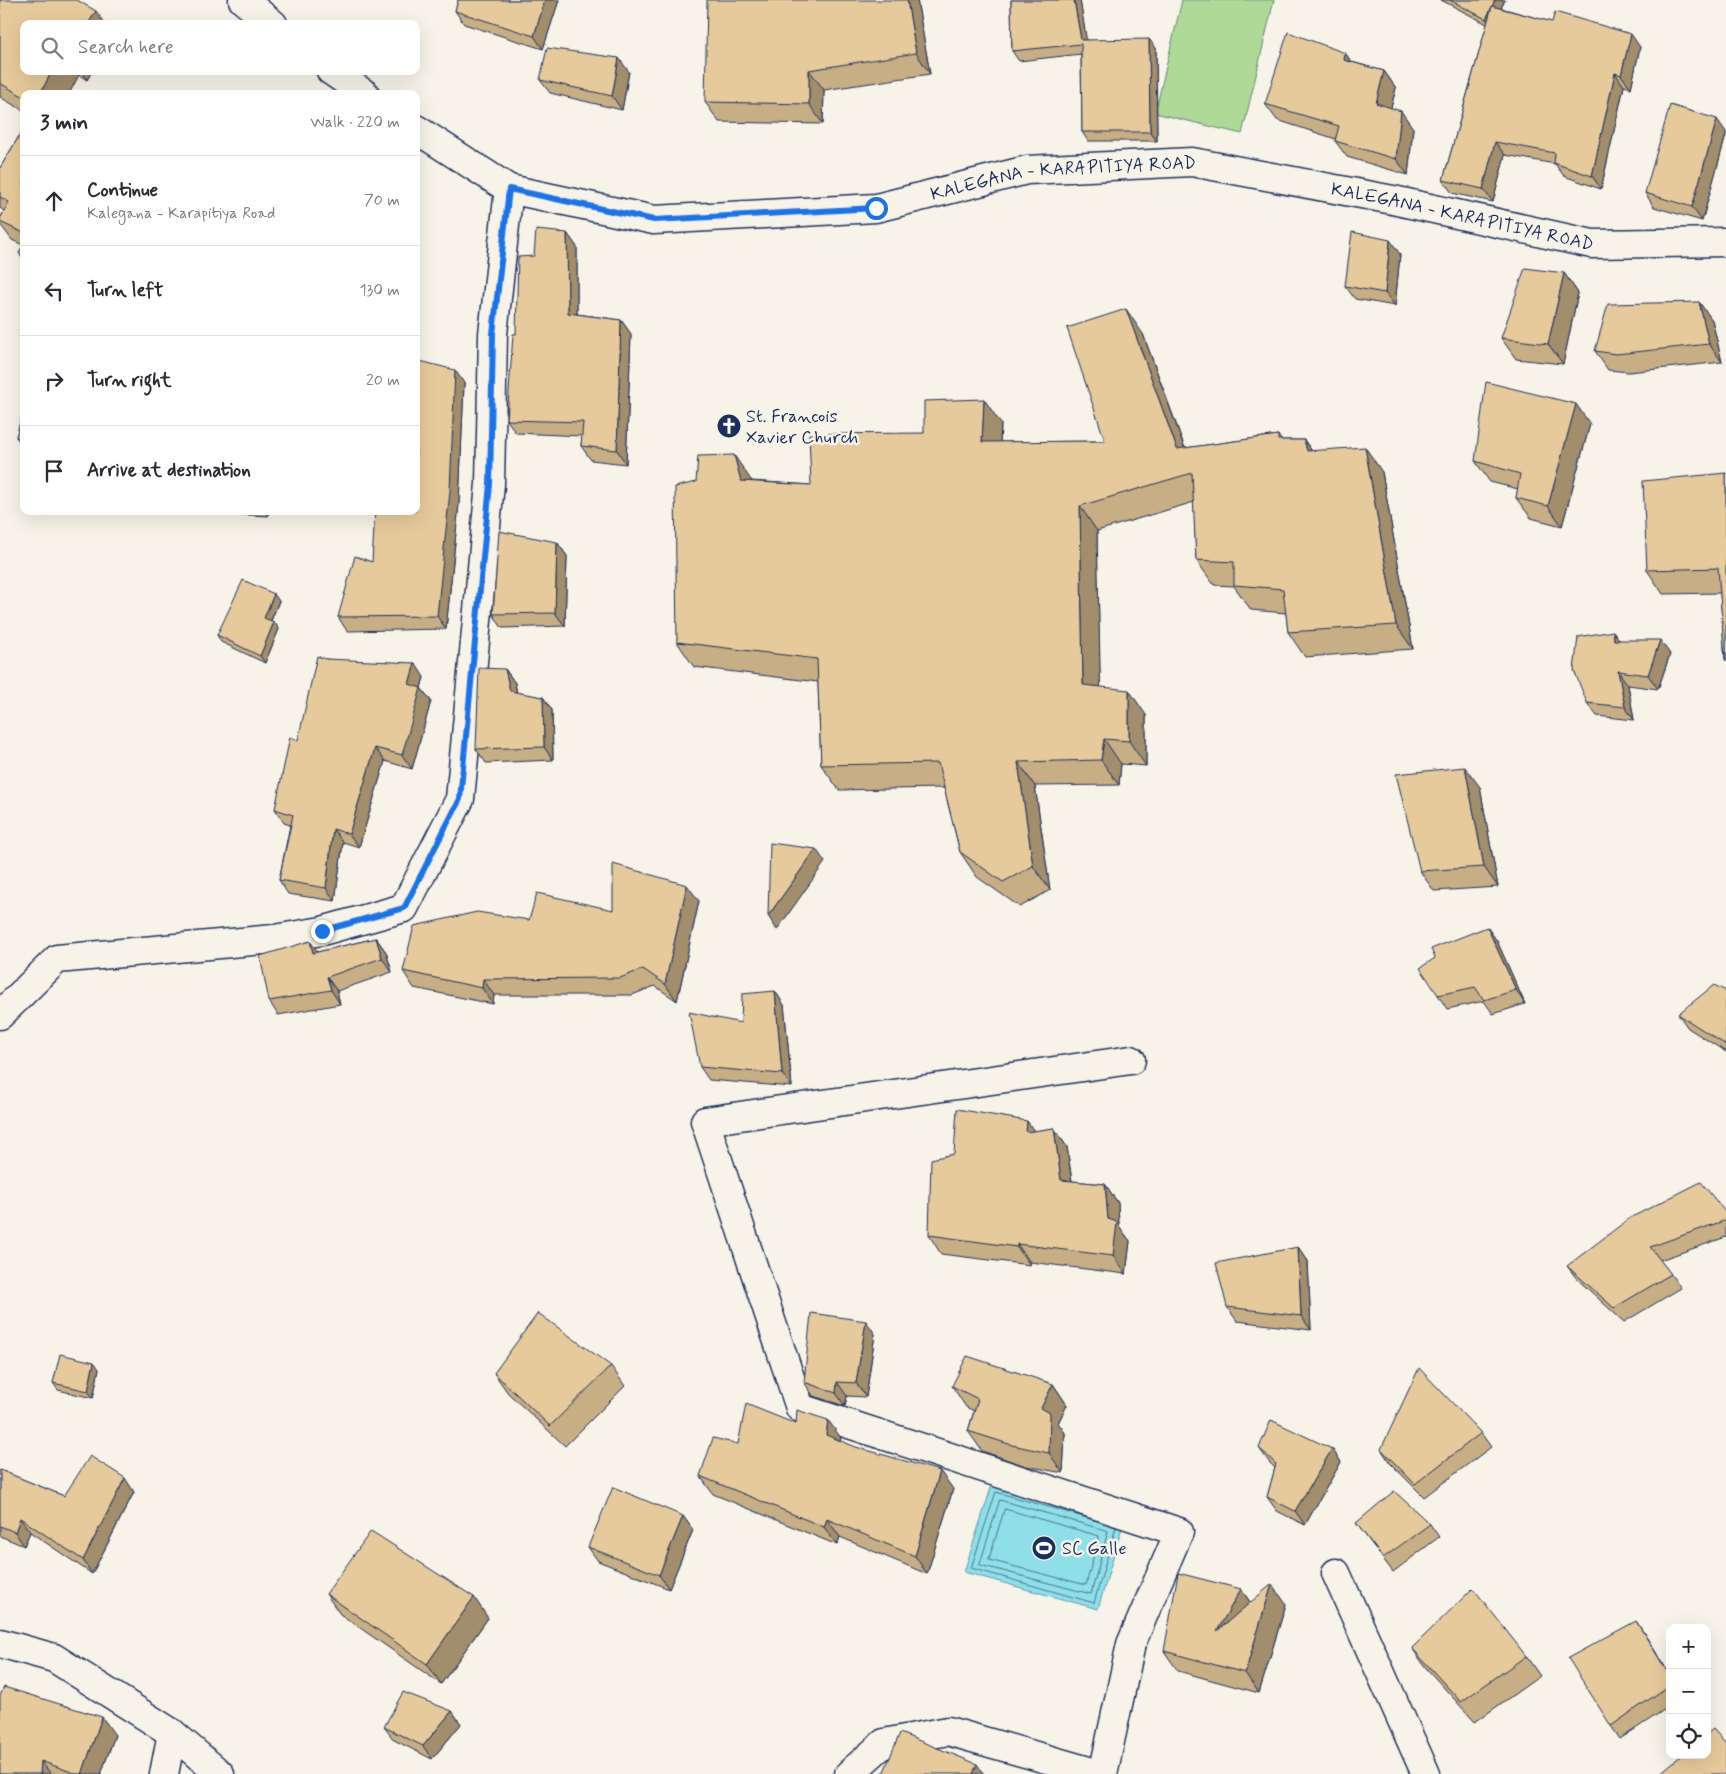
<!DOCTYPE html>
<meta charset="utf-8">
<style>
body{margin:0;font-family:Mynerve,sans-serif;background:#f2f2f3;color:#2b2b33}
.controls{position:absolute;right:15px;bottom:15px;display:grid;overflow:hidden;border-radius:10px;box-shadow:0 5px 20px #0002}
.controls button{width:45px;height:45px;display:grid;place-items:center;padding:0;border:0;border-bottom:1px solid #e1e1e2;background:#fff;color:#2b2b33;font:25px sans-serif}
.stop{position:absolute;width:15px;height:15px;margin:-11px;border:4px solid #1a73e8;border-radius:50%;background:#fff}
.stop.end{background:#1a73e8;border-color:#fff;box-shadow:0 1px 5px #0008}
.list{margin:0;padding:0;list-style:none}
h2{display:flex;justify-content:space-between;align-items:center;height:65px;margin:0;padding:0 20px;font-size:21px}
h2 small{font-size:16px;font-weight:400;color:#7c7c81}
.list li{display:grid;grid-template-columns:32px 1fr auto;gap:15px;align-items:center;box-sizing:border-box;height:90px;padding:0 20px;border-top:1px solid #e1e1e2}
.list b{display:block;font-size:19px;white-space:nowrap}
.list p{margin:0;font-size:16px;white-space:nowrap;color:#7c7c81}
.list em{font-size:16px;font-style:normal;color:#7c7c81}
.icon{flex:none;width:28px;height:28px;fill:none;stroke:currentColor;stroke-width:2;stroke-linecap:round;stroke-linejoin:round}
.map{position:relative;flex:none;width:1726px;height:1774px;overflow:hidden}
.search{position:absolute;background:#fff;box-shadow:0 5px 20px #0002;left:20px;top:20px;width:400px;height:55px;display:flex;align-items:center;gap:12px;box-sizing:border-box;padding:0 18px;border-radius:10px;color:#7c7c81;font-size:19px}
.panel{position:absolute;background:#fff;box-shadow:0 5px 20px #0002;left:20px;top:90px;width:400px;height:425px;border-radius:10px}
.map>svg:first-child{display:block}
.green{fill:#afd997;stroke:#65847a}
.water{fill:#8edfe8;stroke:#6099b1}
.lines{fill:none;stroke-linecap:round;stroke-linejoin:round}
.shore{stroke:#497595;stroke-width:1}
.minor-casing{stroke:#1b2f5e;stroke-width:31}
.major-casing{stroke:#1b2f5e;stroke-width:31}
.minor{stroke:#f7f3e8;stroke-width:28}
.major{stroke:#f7f3e8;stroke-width:28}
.wall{fill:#c7ae85;stroke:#1b2f5e}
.shaded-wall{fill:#a28d6c;stroke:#1b2f5e}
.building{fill:#e7ca9b;stroke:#1b2f5e}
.route{stroke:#1a73e8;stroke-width:6}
.labels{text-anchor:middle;stroke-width:5;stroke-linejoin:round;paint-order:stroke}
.street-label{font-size:18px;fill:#1b2f5e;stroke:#f7f3e8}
.poi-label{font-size:18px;fill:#1b2f5e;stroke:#f7f3e8;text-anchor:start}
</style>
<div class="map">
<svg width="1726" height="1774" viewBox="0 0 1726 1774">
<rect width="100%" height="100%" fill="#f7f3e8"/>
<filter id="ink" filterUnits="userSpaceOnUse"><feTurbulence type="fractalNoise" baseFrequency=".02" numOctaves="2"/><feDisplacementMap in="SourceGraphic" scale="10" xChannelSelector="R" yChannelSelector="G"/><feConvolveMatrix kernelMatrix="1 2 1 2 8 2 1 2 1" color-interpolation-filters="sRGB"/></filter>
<g filter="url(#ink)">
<!-- green -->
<polygon class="green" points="1182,0 1274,0 1242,134 1155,113"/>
<!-- water -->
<polygon class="water" points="992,1485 1123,1524 1098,1609 964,1572"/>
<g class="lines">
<!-- shore -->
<g class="shore">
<polygon points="1000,1500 1108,1531 1091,1594 980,1565"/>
<polygon points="1005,1509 1099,1536 1086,1585 989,1560"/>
<polyline points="1101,1522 996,1492 971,1568 1094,1603 1116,1527"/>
</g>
<defs>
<g id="minor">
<polyline points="0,1015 57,959 274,939 322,931 404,908 460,799 490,484 493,334 509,189"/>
<polyline points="1336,1573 1426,1774"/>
<polyline points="0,1643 54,1658 172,1733 220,1774"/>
<polyline points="164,1774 172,1733"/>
<polyline points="849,1774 884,1743 948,1731 1099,1774"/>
<polyline points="1103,1774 1131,1644 1179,1532 800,1408 705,1121 1131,1060"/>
</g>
<g id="major">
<polyline points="243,0 273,24"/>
<polyline points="331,71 365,94"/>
<path id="s1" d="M 416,129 L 509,189 L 654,220 L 876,208 L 1027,170 L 1192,162 L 1393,200 L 1592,244 L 1726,242"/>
</g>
</defs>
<!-- minor casing -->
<use href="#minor" class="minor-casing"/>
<!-- major casing -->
<use href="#major" class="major-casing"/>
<!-- minor -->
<use href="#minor" class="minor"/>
<!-- major -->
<use href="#major" class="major"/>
</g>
<!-- wall -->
<g class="wall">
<polygon points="0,0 24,71 92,71 87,80 79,75 24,94 24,111 0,97"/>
<polygon points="458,0 559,0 543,49 464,24 455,11"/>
<polygon points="917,0 930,74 824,90 823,124 719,122 705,102"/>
<polygon points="1011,0 1080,0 1086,40 1156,48 1157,141 1088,141 1082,132 1081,54 1019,61 1012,51"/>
<polygon points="1441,0 1505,0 1501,8 1640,47 1631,88 1624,86 1601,189 1564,176 1555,164 1505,155 1493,202 1452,193 1443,180 1487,24"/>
<polygon points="1345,53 1352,62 1384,71 1396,88 1391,108 1413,128 1408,175 1347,157 1335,141 1336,139 1277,120 1265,104"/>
<polygon points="629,72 622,110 550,93 540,80"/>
<polygon points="24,128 24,260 19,253 23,245 12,240 0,224 0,219 4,211 0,208 0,168"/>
<polygon points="1726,132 1726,135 1702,221 1654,207 1645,193"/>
<polygon points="567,233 577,247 577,314 621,320 631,334 626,464 591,460 581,446 582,436 516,433 507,420 516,334 534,256"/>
<polygon points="1400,254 1395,306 1355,299 1345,286"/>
<polygon points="1564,273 1578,293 1563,364 1516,359 1501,338"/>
<polygon points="1699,302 1712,320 1722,362 1629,372 1608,370 1595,351"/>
<polygon points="1143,334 1185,448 1278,435 1281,440 1304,440 1312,451 1382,472 1413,649 1305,657 1288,632 1286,613 1251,610 1234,586 1214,585 1196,560 1194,502 1097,531 1100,687 1146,715 1146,766 1121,764 1119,785 1035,786 1050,890 1020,907 977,877 960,852 944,788 839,790 821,765 818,682 694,667 677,642 696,482 751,480 752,481 811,485 924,433 1001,424 1000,442 1105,441"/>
<polygon points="464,383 459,504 446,629 347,631 338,617 372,562"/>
<polygon points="24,408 24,448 16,437"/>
<polygon points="1590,424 1562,526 1531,518 1516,498 1518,489 1490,482 1475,461"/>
<polygon points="1726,473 1726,661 1725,659 1720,593 1663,594 1647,570"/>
<polygon points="211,511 268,511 268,516 212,513"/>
<polygon points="557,542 567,556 565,626 502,628 493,614"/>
<polygon points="279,601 271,621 274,622 279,629 265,663 221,642 217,635"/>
<polygon points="1613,631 1619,640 1670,654 1658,689 1628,685 1634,720 1597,716 1587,703"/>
<polygon points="326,659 424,677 421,688 431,701 412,769 385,761 359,847 343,842 335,901 288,894 279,880 290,825 284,823 275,809"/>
<polygon points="505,669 515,683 517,693 543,697 552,710 553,760 486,763 476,749"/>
<polygon points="1480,787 1498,887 1434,891 1420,871"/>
<polygon points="699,901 677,1001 655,986 632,995 494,995 493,1004 414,988 403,971 529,920 613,910"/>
<polygon points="1487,927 1497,941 1525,1004 1493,1014 1484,1001 1447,1009 1438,995"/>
<polygon points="376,938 386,952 392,972 337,991 340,1004 278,1015 269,1001 317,952"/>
<polygon points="775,991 784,1005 792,1087 709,1080 700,1067 741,1023"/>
<polygon points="1726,991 1726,1052 1688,1028 1678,1014"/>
<polygon points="1054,1128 1067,1147 1072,1181 1105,1184 1118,1203 1119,1226 1130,1241 1126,1274 1030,1262 1030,1265 941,1254 929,1235 954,1154 1035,1131"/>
<polygon points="1726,1213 1726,1237 1660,1260 1681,1288 1624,1322 1577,1279 1567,1266"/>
<polygon points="1298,1247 1308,1261 1311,1330 1237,1321 1227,1307"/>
<polygon points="875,1334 866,1397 847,1396 845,1406 813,1396 804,1382"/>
<polygon points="611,1366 625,1386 565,1446 508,1393 494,1373"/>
<polygon points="99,1369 93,1398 58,1390 53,1383"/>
<polygon points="1053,1384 1067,1405 1058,1423 1065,1433 1063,1473 1026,1466 982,1451 968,1431 974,1411 966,1407 952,1386"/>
<polygon points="796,1424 841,1438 840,1441 953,1489 927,1574 840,1537 837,1545 713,1494 700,1476 738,1444"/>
<polygon points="1481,1433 1491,1447 1424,1497 1390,1463 1381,1449"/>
<polygon points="1259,1448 1332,1449 1341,1462 1305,1525 1277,1511 1267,1497 1275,1468 1269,1462"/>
<polygon points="0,1470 64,1496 134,1492 92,1574 30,1532 24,1546 0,1536"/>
<polygon points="683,1516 693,1530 669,1589 598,1561 588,1547"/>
<polygon points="1356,1523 1430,1524 1439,1537 1393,1572"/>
<polygon points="1241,1589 1250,1602 1286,1604 1259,1693 1178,1671 1164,1651"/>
<polygon points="326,1594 488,1618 441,1684 340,1614"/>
<polygon points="1636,1621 1645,1635 1670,1675 1670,1706 1620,1739 1611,1726"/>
<polygon points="1412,1648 1526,1656 1540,1676 1475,1722 1426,1668"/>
<polygon points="452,1711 461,1724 432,1759 394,1740 384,1727"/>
<polygon points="115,1735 101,1774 0,1774"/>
</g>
<!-- shaded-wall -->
<g class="shaded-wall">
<polygon points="545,0 559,0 543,49 534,36"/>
<polygon points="907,0 917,0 930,74 916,53"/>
<polygon points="1074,0 1080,0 1088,49 1081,40"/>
<polygon points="1495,0 1505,0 1491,27 1486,19"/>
<polygon points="96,11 105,24 88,24"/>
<polygon points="1631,34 1640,47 1631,88 1621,75"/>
<polygon points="1149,39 1156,48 1157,141 1150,132"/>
<polygon points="1345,53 1357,70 1344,60"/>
<polygon points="619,58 629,72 622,110 612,96"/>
<polygon points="809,70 824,90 823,124 809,104"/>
<polygon points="52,71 76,71 79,75 69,94 40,94"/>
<polygon points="82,71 92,71 87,80"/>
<polygon points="1384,71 1396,88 1388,119 1376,103"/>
<polygon points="1615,73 1624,86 1601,189 1592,176"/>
<polygon points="1401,111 1413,128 1408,175 1396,159"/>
<polygon points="1717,119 1726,132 1726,135 1702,221 1692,207"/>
<polygon points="1495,142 1505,155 1493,202 1483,189"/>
<polygon points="567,233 577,247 577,327 568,313"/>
<polygon points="1390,240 1400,254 1395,306 1385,293"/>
<polygon points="1564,273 1578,293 1563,364 1548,344"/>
<polygon points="1699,302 1712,320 1722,362 1709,344"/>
<polygon points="1126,309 1143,334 1194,474 1177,449"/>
<polygon points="621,320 631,334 626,464 617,450"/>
<polygon points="455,370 464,383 459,504 446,629 437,616"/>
<polygon points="984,399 1001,424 999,466 982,442"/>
<polygon points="1576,404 1590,424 1562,526 1548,506"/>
<polygon points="1304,440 1321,465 1307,451"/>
<polygon points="1365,447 1382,472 1413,649 1396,625"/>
<polygon points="734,455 751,480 758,505 741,481"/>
<polygon points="1080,506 1097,531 1101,710 1083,685"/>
<polygon points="265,511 268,511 268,516"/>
<polygon points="557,542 567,556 565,626 555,613"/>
<polygon points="274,594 279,601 269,625 264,618"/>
<polygon points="274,622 279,629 265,663 260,656"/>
<polygon points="1613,631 1623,645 1614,640"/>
<polygon points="1660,640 1670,654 1658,689 1648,675"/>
<polygon points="415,663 424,677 421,688 431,701 412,769 402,755 409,684"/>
<polygon points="505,669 515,683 519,705 510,691"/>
<polygon points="1618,671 1628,685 1634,720 1625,707"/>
<polygon points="1129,690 1146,715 1146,766 1129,741"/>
<polygon points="543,697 552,710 553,760 544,747"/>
<polygon points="1104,739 1121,764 1119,785 1101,760"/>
<polygon points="375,748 385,761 359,847 349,834"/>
<polygon points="1018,762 1035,786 1050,890 1033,866"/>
<polygon points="1465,767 1480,787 1498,887 1484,867"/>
<polygon points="333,829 343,842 335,901 326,888"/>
<polygon points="816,849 825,862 777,930 768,916"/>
<polygon points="687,885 699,901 677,1001 665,984"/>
<polygon points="1487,927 1497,941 1525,1004 1516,990"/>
<polygon points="376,938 386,952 392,972 382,958"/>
<polygon points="310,941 320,955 313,953"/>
<polygon points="327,977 337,991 340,1004 331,990"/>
<polygon points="483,979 494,995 493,1004 482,988"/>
<polygon points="775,991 784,1005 792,1087 782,1074"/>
<polygon points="1027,1121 1040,1139 1026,1132"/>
<polygon points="1054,1128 1067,1147 1074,1198 1061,1180"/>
<polygon points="1105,1184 1118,1203 1119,1226 1130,1241 1126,1274 1113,1256 1108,1219"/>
<polygon points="1017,1244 1030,1262 1030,1265 1017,1247"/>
<polygon points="1298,1247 1308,1261 1311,1330 1301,1316"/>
<polygon points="866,1321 875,1334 866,1397 856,1383"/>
<polygon points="94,1362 99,1369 93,1398 88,1391"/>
<polygon points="837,1382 847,1396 845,1406 836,1393"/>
<polygon points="1053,1384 1067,1405 1058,1423 1065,1433 1063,1473 1049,1453 1041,1408"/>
<polygon points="828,1420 841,1438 838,1453 826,1435"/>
<polygon points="1332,1449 1341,1462 1305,1525 1295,1511"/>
<polygon points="940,1471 953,1489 927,1574 915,1556"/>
<polygon points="125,1478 134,1492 92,1574 83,1560"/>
<polygon points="683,1516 693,1530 669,1589 659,1575"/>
<polygon points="20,1518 30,1532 24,1546 15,1532"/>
<polygon points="827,1519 840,1537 837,1545 824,1527"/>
<polygon points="1272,1584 1286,1604 1259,1693 1245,1673"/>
<polygon points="1241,1589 1255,1609 1217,1631"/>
<polygon points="474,1597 488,1618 441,1684 427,1664"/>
<polygon points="1636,1621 1645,1635 1670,1675 1670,1676"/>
<polygon points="452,1711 461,1724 432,1759 423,1746"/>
<polygon points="102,1717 115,1735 101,1774 82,1774"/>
<polygon points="41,1761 51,1774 40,1774"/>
<polygon points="977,1764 984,1774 973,1774"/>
</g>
<!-- building -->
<g class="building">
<polygon points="0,0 77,0 96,11 88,24 24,24 24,71 52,71 40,94 24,94 24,97 0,83"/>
<polygon points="458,0 545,0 534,36 455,11"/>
<polygon points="707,0 907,0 916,53 809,70 809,104 705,102"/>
<polygon points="1011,0 1074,0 1081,40 1149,39 1150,132 1082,132 1081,44 1012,51"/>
<polygon points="1450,0 1495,0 1486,19"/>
<polygon points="1492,6 1552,22 1555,12 1631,34 1621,75 1615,73 1592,176 1554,163 1555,153 1495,142 1483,189 1443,180"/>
<polygon points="1288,32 1345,53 1344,60 1384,71 1376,103 1401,111 1396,159 1335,141 1339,126 1265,104"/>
<polygon points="547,48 619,58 612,96 540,80"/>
<polygon points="1670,105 1717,119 1692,207 1645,193"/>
<polygon points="24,128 24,233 0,222 0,219 9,202 0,197 0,168"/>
<polygon points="536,230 567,233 568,313 621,320 617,450 581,446 583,422 507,420 513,334 516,334 518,257 534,256"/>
<polygon points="1352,232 1390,240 1385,293 1345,286"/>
<polygon points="24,244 24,255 19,253"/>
<polygon points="1525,268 1564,273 1548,344 1501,338"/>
<polygon points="1699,302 1709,344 1616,354 1595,351 1608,304"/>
<polygon points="1126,309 1177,449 1278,435 1278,440 1304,440 1307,451 1365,447 1396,625 1288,632 1283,589 1234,585 1234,562 1196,560 1192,473 1080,506 1083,685 1129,690 1129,741 1104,739 1101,760 1018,762 1033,866 1003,882 960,852 938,763 821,765 817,659 677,642 675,487 696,482 698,456 734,455 741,481 811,485 809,434 924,433 924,401 984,399 982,442 1105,441 1067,328"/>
<polygon points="416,360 455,370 450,491 437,616 338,617 355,556 372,562 375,511 416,511"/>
<polygon points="1486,382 1576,404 1548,506 1516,498 1520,474 1475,461"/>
<polygon points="24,408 24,439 16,437"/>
<polygon points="1726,473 1726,659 1725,659 1718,568 1647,570 1643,481"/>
<polygon points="499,531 557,542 555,613 493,614"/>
<polygon points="243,580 274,594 264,618 274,622 260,656 217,635"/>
<polygon points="1613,631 1614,640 1660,640 1648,675 1618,671 1625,707 1587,703 1574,670 1578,637"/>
<polygon points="317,656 326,659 415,663 409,684 421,688 402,755 375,748 349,834 333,829 326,888 279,880 293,815 275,809 290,737 298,740"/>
<polygon points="479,668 505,669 510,691 543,697 544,747 476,749"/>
<polygon points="1465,767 1484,867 1420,871 1396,774"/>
<polygon points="770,843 816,849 768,916"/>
<polygon points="613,864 687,885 665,984 643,969 620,978 483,979 482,988 403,971 414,926 477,912 529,920 537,893 613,910"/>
<polygon points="1487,927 1516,990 1484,1000 1475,987 1438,995 1420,968 1435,958 1431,949"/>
<polygon points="376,938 382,958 327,977 331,990 269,1001 260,956 310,941 313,953"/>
<polygon points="1714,985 1726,991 1726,1045 1678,1014"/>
<polygon points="775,991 782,1074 700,1067 689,1012 741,1023 742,994"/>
<polygon points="957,1109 1027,1121 1026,1132 1054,1128 1061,1180 1105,1184 1108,1219 1117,1222 1113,1256 1017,1244 1017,1247 929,1235 931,1159 954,1154"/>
<polygon points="1701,1182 1726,1213 1726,1220 1650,1247 1671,1274 1614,1308 1567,1266 1630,1218"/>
<polygon points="1298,1247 1301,1316 1227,1307 1216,1263"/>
<polygon points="538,1313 611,1366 550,1426 494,1373"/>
<polygon points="811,1313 866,1321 856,1383 837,1382 836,1393 804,1382"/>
<polygon points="60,1354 94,1362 88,1391 53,1383"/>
<polygon points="967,1356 1053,1384 1041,1408 1050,1413 1049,1453 1012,1445 968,1431 978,1399 952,1386"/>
<polygon points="1419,1368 1481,1433 1415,1484 1381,1449"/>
<polygon points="746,1404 796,1424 797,1410 828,1420 826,1435 856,1447 940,1471 915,1556 827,1519 824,1527 700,1476 713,1438 738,1444"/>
<polygon points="1271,1420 1332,1449 1295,1511 1267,1497 1276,1464 1259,1448"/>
<polygon points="90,1456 125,1478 83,1560 20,1518 15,1532 0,1526 0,1470 64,1496"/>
<polygon points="613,1487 683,1516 659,1575 588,1547"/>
<polygon points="1394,1491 1430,1524 1383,1558 1356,1523"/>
<polygon points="371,1531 474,1597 427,1664 326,1594"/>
<polygon points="1178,1573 1241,1589 1217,1631 1272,1584 1245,1673 1164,1651"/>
<polygon points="1473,1588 1526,1656 1461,1702 1412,1648"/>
<polygon points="1636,1621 1670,1676 1670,1685 1611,1726 1568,1658"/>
<polygon points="4,1687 102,1717 82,1774 77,1774 41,1761 40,1774 0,1774 0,1696"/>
<polygon points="403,1692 452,1711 423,1746 384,1727"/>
<polygon points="1713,1729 1726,1743 1726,1774 1659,1774 1682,1755 1707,1755 1707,1734"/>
<polygon points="900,1733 977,1764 973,1774 883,1774"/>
</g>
</g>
<g class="lines" filter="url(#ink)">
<!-- route -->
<polyline class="route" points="322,931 404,908 460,799 490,484 493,334 509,189 654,220 876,208"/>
</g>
<!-- icons -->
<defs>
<symbol id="church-disc" viewBox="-11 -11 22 22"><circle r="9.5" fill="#1b2f5e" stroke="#f7f3e8"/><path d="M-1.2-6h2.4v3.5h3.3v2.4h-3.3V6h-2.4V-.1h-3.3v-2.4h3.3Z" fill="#fff"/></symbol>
<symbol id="stadium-disc" viewBox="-11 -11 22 22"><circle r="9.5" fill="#1b2f5e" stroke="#f7f3e8"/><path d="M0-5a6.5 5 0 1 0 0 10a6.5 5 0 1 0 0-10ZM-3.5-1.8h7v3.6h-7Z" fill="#fff"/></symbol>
</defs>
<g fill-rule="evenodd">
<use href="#church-disc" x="715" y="412" width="28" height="28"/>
<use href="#stadium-disc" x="1030" y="1534" width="28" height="28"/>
</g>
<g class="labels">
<!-- street labels -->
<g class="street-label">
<text dy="6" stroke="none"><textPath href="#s1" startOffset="672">KALEGANA - KARAPITIYA ROAD</textPath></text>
<text dy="6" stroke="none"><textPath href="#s1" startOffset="1078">KALEGANA - KARAPITIYA ROAD</textPath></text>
</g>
<!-- poi labels -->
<g class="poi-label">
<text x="746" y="422">St. Francois<tspan x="746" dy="21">Xavier Church</tspan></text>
<text x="1062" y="1554">SC Galle</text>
</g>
</g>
</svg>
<div class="controls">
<button>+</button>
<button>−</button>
<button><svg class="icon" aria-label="locate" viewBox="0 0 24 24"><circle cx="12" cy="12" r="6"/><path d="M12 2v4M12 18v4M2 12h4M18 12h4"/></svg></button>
</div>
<div class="stop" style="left:876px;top:208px"></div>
<div class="stop end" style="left:322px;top:931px"></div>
<div class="search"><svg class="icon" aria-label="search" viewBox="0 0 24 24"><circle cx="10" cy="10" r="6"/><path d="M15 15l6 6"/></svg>Search here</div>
<section class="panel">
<h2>3 min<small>Walk · 220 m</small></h2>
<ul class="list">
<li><svg class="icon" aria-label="ahead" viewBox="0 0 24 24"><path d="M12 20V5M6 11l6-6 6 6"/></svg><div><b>Continue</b><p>Kalegana - Karapitiya Road</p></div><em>70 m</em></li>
<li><svg class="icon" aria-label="left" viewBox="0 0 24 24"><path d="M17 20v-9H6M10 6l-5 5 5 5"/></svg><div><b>Turn left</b></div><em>130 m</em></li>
<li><svg class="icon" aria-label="right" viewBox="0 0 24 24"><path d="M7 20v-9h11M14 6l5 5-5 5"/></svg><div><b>Turn right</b></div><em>20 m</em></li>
<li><svg class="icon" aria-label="arrive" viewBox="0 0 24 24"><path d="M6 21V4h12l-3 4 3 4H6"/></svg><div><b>Arrive at destination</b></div></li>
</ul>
</section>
</div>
